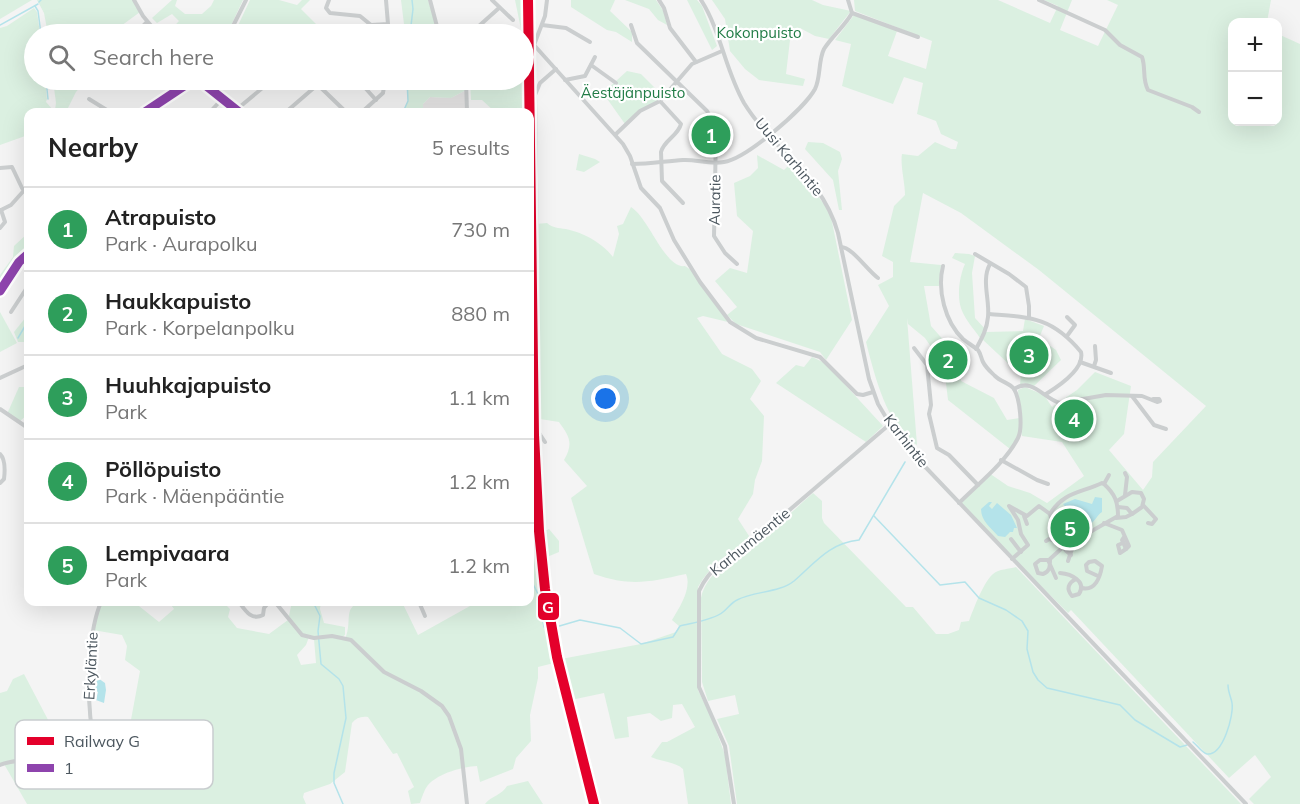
<!DOCTYPE html>
<meta charset="utf-8">
<style>
body{margin:0;font-family:Mulish,sans-serif;background:#f6f6f6;color:#222}
.controls{position:absolute;right:18px;top:18px;display:grid;overflow:hidden;border-radius:12px;box-shadow:0 6px 24px #0002}
.controls button{width:54px;height:54px;display:grid;place-items:center;padding:0;border:0;border-bottom:2px solid #e0e0e0;background:#fff;color:#222;font:30px sans-serif}
.you{position:absolute;left:606px;top:399px;width:21px;height:21px;margin:-15px;border:4px solid #fff;border-radius:50%;background:#1a73e8;box-shadow:0 0 0 9px #1a73e833}
.badge{display:grid;place-items:center;width:39px;height:39px;border-radius:50%;background:#d93025;color:#fff;font-size:20px;font-weight:700}
.pin{position:absolute;translate:-50% -50%;border:3px solid #fff;box-shadow:0 2px 6px #0006}
.list{margin:0;padding:0;list-style:none}
h2{display:flex;justify-content:space-between;align-items:center;height:78px;margin:0;padding:0 24px;font-size:26px}
h2 small{font-size:20px;font-weight:400;color:#767676}
.list li{display:grid;grid-template-columns:39px 1fr auto;gap:18px;align-items:center;box-sizing:border-box;height:84px;padding:0 24px;border-top:2px solid #e0e0e0}
.list b{display:block;font-size:22px;white-space:nowrap}
.list p{margin:0;font-size:20px;white-space:nowrap;color:#767676}
.list em{font-size:20px;font-style:normal;color:#767676}
.icon{flex:none;width:33px;height:33px;fill:none;stroke:currentColor;stroke-width:2;stroke-linecap:round;stroke-linejoin:round}
.map{position:relative;flex:none;width:1300px;height:804px;overflow:hidden}
.search{position:absolute;background:#fff;box-shadow:0 6px 24px #0002;left:24px;top:24px;width:510px;height:66px;display:flex;align-items:center;gap:15px;box-sizing:border-box;padding:0 21px;border-radius:33px;color:#767676;font-size:22px}
.panel{position:absolute;background:#fff;box-shadow:0 6px 24px #0002;left:24px;top:108px;width:510px;height:498px;border-radius:12px}
.map>svg:first-child{display:block}
.education{fill:#e6e5e5}
.green{fill:#dbf0e1;fill-rule:evenodd}
.water{fill:#b4e3ea}
.lines{fill:none;stroke-linecap:round;stroke-linejoin:round}
.stream{stroke:#b4e3ea;stroke-width:1.5}
.minor{stroke:#cbcecf;stroke-width:4}
.bus-1-casing{stroke:#fff;stroke-width:14}
.bus-1{stroke:#8e44ad;stroke-width:9}
.rail-1-casing{stroke:#fff;stroke-width:15}
.rail-1{stroke:#e4002b;stroke-width:10}
.labels{text-anchor:middle;stroke-width:4.5;stroke-linejoin:round;paint-order:stroke}
.park-label{font-size:15px;fill:#217c46;stroke:#fff}
.street-label{font-size:15px;fill:#4c575f;stroke:#fff}
.key{fill:#fff;stroke:#c9cdcf;stroke-width:1.5}
.key-label{font-size:16px;fill:#4c575f}
.line-badge{stroke:#fff;stroke-width:2}
.badge-label{font-size:16px;text-anchor:middle;font-weight:bold;fill:#fff}
</style>
<div class="map">
<svg width="1300" height="804" viewBox="0 0 1300 804">
<rect width="100%" height="100%" fill="#f4f4f4"/>
<!-- education -->
<polygon class="education" points="468,89 467,112 423,112 423,104 430,97 451,98"/>
<!-- green -->
<g class="green">
<polygon points="0,0 32,0 0,19"/>
<polygon points="37,0 136,0 140,12 110,34 48,34 44,13"/>
<polygon points="172,0 177,0 175,6 185,14 202,14 211,6 214,0 243,0 227,34 203,34 185,25 181,29 188,34 167,34 179,21 172,14 157,23 152,18"/>
<polygon points="250,0 279,0 297,5 302,0 310,0 301,9 322,30 310,31 306,34 270,34 264,29 257,34 234,34"/>
<polygon points="401,0 428,0 439,34 392,34 391,26 404,24"/>
<polygon points="515,0 523,0 526,112 495,112 482,100 471,100 470,80 524,80 524,34 522,34"/>
<polygon points="571,0 615,0 610,11 632,32 632,42 616,32 607,30 571,7"/>
<polygon points="625,0 656,0 664,12 667,25 658,20 649,9"/>
<polygon points="687,0 697,0 702,6 717,46 712,50"/>
<polygon points="712,0 812,0 823,5 851,11 829,39 815,36 800,28 790,40 786,74 805,79 803,86 759,80 745,69 730,51 725,19"/>
<path d="M 854,0 L 998,0 L 1050,23 L 1058,6 L 1044,0 L 1072,0 L 1060,30 L 1098,46 L 1118,5 L 1107,0 L 1271,0 L 1267,22 L 1232,22 L 1232,122 L 1278,122 L 1278,34 L 1300,44 L 1300,804 L 1254,804 L 1249,799 L 1271,777 L 1255,755 L 1229,778 L 1071,610 L 1068,613 L 959,504 L 989,473 L 1008,486 L 1030,493 L 1047,503 L 1084,476 L 1062,442 L 1022,436 L 1021,431 L 1010,449 L 948,400 L 944,366 L 925,338 L 908,324 L 907,318 L 917,445 C 887,428 874,373 866,342 L 889,306 L 878,285 L 893,277 L 893,262 L 882,256 L 894,206 L 905,195 C 905,182 900,165 902,154 L 918,156 L 935,142 L 951,149 L 956,149 L 958,142 L 941,134 L 936,121 L 917,114 L 923,83 L 904,77 L 893,104 L 842,86 L 851,44 L 835,40 L 854,15 L 897,31 L 888,56 L 926,69 L 932,41 L 855,11 ZM 923,193 L 961,213 L 1039,270 L 1206,406 L 1153,462 L 1152,477 L 1143,490 L 1109,450 L 1124,434 L 1131,386 L 1095,372 L 1077,390 L 1052,407 L 1044,395 L 1025,387 L 1018,390 L 1020,418 L 1007,420 L 994,398 L 961,381 L 955,353 L 931,326 L 924,286 L 939,286 L 941,265 L 910,262 Z"/>
<polygon points="34,8 37,12 40,34 34,34 34,80 45,80 47,99 46,102 53,110 51,112 28,112 28,135 0,145 0,28 7,26"/>
<polygon points="627,71 641,74 664,97 640,111 625,124 603,93"/>
<polygon points="53,80 86,80 76,92 66,112 59,112 55,110 56,103"/>
<polygon points="407,80 466,80 468,89 451,98 430,97 423,104 423,112 403,112 408,101"/>
<polygon points="808,142 823,143 840,152 842,159 838,171 842,210 839,210 833,180 805,149"/>
<polygon points="579,154 595,159 600,162 584,172 576,170"/>
<polygon points="757,155 784,170 790,164 796,168 824,204 831,217 852,320 826,360 820,352 736,324 727,315 737,307 715,281 730,268 747,273 753,231 737,216 734,183 750,176 758,168"/>
<path d="M 631,207 C 649,218 665,269 685,266 L 691,270 L 728,322 L 703,316 L 697,318 L 722,354 L 752,369 L 761,381 L 750,399 L 764,416 L 762,461 L 755,480 L 753,494 L 738,519 L 751,539 C 730,552 710,565 698,587 L 698,690 L 712,719 L 725,755 L 731,804 L 688,804 L 683,769 C 676,762 662,762 651,757 L 662,742 L 667,742 L 695,727 L 682,704 L 673,705 L 672,718 L 661,721 L 650,713 L 627,717 L 629,737 L 615,739 L 604,693 L 571,700 L 561,659 L 641,644 L 676,632 L 679,626 L 672,620 C 680,607 692,588 686,574 C 648,582 632,587 594,574 L 571,498 L 587,486 L 564,460 C 574,443 569,436 559,422 L 540,419 L 536,224 L 547,223 C 553,228 558,228 566,229 C 584,233 601,242 613,257 L 619,234 L 617,226 L 623,224 Z"/>
<polygon points="28,233 28,252 15,263 0,286 0,275 13,257 14,246"/>
<path d="M 955,253 L 969,254 L 975,256 L 972,273 L 975,318 L 986,330 L 980,338 C 975,330 967,322 963,313 C 956,300 959,277 965,264 L 952,258 Z"/>
<path d="M 530,277 L 531,445 L 533,447 L 537,545 L 554,663 L 538,667 L 538,678 L 530,715 L 531,741 L 516,758 L 513,769 L 480,782 L 477,766 C 462,767 439,773 428,785 C 424,790 422,797 420,803 L 411,804 L 408,791 L 414,787 L 397,753 L 393,754 L 368,717 C 361,716 356,718 352,723 L 345,772 L 330,784 L 304,793 L 303,797 L 306,804 L 27,804 L 4,764 L 0,764 L 0,693 L 7,691 L 13,679 L 24,674 L 56,735 L 41,740 L 48,759 L 89,748 L 93,737 L 128,736 L 140,671 L 125,660 L 127,646 L 122,635 L 93,630 L 101,602 L 134,602 L 159,622 L 174,609 L 169,602 L 223,602 L 230,609 L 228,617 L 237,628 L 269,634 L 288,620 L 292,602 L 321,602 L 320,609 L 324,623 L 345,627 L 345,635 L 341,638 L 345,639 C 354,619 339,602 371,602 C 380,602 388,600 395,605 L 396,604 L 393,602 L 402,602 L 418,635 L 470,606 L 469,602 L 530,602 ZM 309,637 L 314,639 L 316,663 L 301,665 L 297,655 L 306,645 Z"/>
<polygon points="0,312 17,343 0,352"/>
<polygon points="26,317 28,320 28,342 18,342 14,332"/>
<polygon points="1025,319 1044,326 1039,338 1056,350 1061,360 1034,386 1024,383 1020,385 1021,373 1013,368 982,339 986,332 1023,331"/>
<polygon points="812,357 825,363 883,426 866,442 776,383 796,365 804,367"/>
<polygon points="19,387 28,387 28,414 19,422 7,414"/>
<path d="M 813,493 L 822,501 L 822,518 L 824,523 L 906,607 L 913,607 L 936,634 L 948,634 L 959,630 L 961,622 L 969,621 C 974,608 983,583 993,574 C 999,569 1009,569 1016,567 L 1241,804 L 737,804 L 729,746 L 717,719 L 739,714 L 735,695 L 708,701 L 702,682 L 701,598 C 707,568 746,551 767,534 C 783,521 798,506 813,493 Z"/>
<polygon points="549,529 559,541 559,552 547,557 543,532"/>
<path d="M 528,781 L 543,804 L 485,804 C 491,796 502,795 507,786 Z"/>
</g>
<!-- water -->
<g class="water">
<path d="M 1095,497 L 1102,498 L 1102,512 C 1097,515 1094,523 1089,525 L 1086,524 L 1083,528 L 1082,525 L 1079,525 L 1079,521 L 1063,504 L 1075,499 L 1092,504 Z"/>
<path d="M 989,502 L 992,502 L 989,506 L 992,509 L 997,503 L 1011,515 L 1017,528 L 1014,528 L 1013,532 L 1010,532 L 1005,537 L 998,536 C 991,528 981,521 981,509 Z"/>
<polygon points="95,676 105,683 106,690 104,703 96,700 98,692 94,689"/>
</g>
<g class="lines">
<!-- stream -->
<g class="stream">
<polyline points="39,2 41,0"/>
<polyline points="35,6 38,11 41,34"/>
<polyline points="0,25 38,4"/>
<polyline points="410,34 413,9 412,0"/>
<polyline points="46,80 48,99"/>
<polyline points="403,112 408,101 407,80"/>
<polyline points="18,338 28,321"/>
<polyline points="874,516 940,585 965,582 979,598 1006,610 1022,621 1028,631 1027,649 1033,672 1038,680 1047,688 1120,705 1135,720 1180,747 1187,745"/>
<path d="M 530,578 L 538,594 L 544,627 L 556,627 L 580,620 L 620,628 L 641,644 L 673,637 L 680,626 C 691,623 714,620 723,612 C 728,608 731,603 737,600 C 754,591 779,593 794,581 C 815,563 829,543 859,540 L 905,462"/>
<polyline points="313,602 320,616 318,631 321,664 339,679 343,686 346,718 334,773 334,783 343,804"/>
<path d="M 1193,742 C 1197,745 1202,753 1207,754 C 1223,756 1234,715 1232,703 C 1231,697 1228,692 1228,685"/>
</g>
<!-- minor -->
<g class="minor">
<polyline points="134,0 143,16 158,34"/>
<polyline points="329,0 326,8 330,13 360,16 371,25 388,24 386,0"/>
<polyline points="430,0 439,34"/>
<polyline points="492,0 513,20"/>
<polyline points="547,0 545,16 534,45 623,144 630,156 641,188 660,208 674,240 700,282 730,322 756,338 820,357 857,394 863,395 873,392"/>
<polyline points="659,0 664,8 670,28 696,62"/>
<path d="M 701,0 C 721,31 725,70 744,103 C 773,150 822,176 838,233 L 869,379 L 878,404 L 890,424 L 912,453 L 992,537 L 1246,804"/>
<path d="M 1039,0 L 1105,30 L 1120,45 L 1142,57 C 1146,68 1142,79 1148,90 L 1192,107 L 1199,112"/>
<polyline points="852,13 918,37"/>
<polyline points="542,25 566,28 590,42"/>
<polyline points="631,25 637,43 707,111 713,121 716,134 714,236 725,253 737,264"/>
<polyline points="135,34 147,22"/>
<polyline points="229,34 246,0"/>
<polyline points="470,34 499,8"/>
<polyline points="591,65 616,83"/>
<polyline points="199,80 239,112"/>
<polyline points="358,80 376,100"/>
<polyline points="466,80 467,112"/>
<polyline points="565,80 585,76 595,57"/>
<polyline points="317,84 346,112"/>
<polyline points="214,92 226,80"/>
<polyline points="89,99 110,112"/>
<path d="M 660,101 L 681,124 C 678,136 664,140 661,152 L 662,181 L 683,203"/>
<polyline points="236,110 272,80"/>
<polyline points="145,112 193,80"/>
<polyline points="210,112 222,99"/>
<polyline points="286,112 316,86 319,80"/>
<polyline points="362,112 383,93 385,80"/>
<polyline points="616,134 640,111 660,101 692,64 722,51"/>
<path d="M 632,164 C 650,164 666,161 683,160 C 696,159 709,165 724,162 C 746,159 804,109 815,89 C 821,77 818,61 824,49 C 832,36 845,26 852,13 L 848,0"/>
<polyline points="0,168 12,167 22,188 28,194"/>
<polyline points="1,210 11,205 28,186"/>
<polyline points="0,228 5,222 1,210"/>
<path d="M 841,247 C 852,247 867,270 878,278"/>
<polyline points="975,254 1009,274 1026,287 1029,306 1029,317"/>
<path d="M 943,266 C 937,290 945,322 963,339 C 968,343 973,346 978,350 C 981,354 981,358 983,362 C 986,368 991,372 995,376 C 1001,382 1010,383 1014,389 C 1020,399 1023,428 1018,438 C 1006,462 978,484 959,503"/>
<polyline points="0,291 19,262 28,254"/>
<polyline points="11,312 28,286"/>
<path d="M 989,314 C 1030,317 1052,317 1081,352 C 1085,369 1059,386 1046,394"/>
<polyline points="1067,336 1075,325 1067,317"/>
<polyline points="914,348 927,365 931,405 929,414 937,448 949,455 978,485"/>
<path d="M 976,349 C 982,338 987,329 988,317 C 990,300 981,280 990,264"/>
<polyline points="1080,362 1111,373"/>
<polyline points="1094,366 1096,360 1095,346"/>
<polyline points="0,378 28,365"/>
<path d="M 1014,389 C 1032,377 1043,398 1060,403 L 1106,395 L 1142,396 L 1157,402 L 1160,401 L 1159,399 L 1153,399"/>
<polyline points="1132,396 1154,425 1166,429"/>
<polyline points="0,409 28,428"/>
<polyline points="545,442 539,433 535,95 540,83 556,69"/>
<path d="M 0,454 C 6,460 5,471 4,479 L 0,483"/>
<polyline points="1001,460 1037,480 1048,484"/>
<polyline points="1104,484 1109,475"/>
<polyline points="1125,495 1127,477 1125,473"/>
<polyline points="1117,501 1132,492 1141,493 1144,499 1142,507 1132,514 1127,508 1118,507"/>
<polyline points="1143,505 1156,519 1152,524 1148,523"/>
<path d="M 1050,514 C 1054,531 1057,544 1071,555"/>
<polyline points="1024,516 1027,524"/>
<polyline points="1116,518 1126,517 1132,514"/>
<polyline points="1104,523 1122,530 1129,546 1126,549 1122,540 1124,537"/>
<polyline points="1011,539 1021,552"/>
<polyline points="1046,541 1049,539 1057,541"/>
<polyline points="1123,543 1118,545 1120,553 1126,549"/>
<polyline points="1073,548 1071,539 1074,522"/>
<path d="M 1012,559 L 1028,545 L 1021,534 L 1018,520 L 1009,506 L 1027,516 L 1039,506 L 1050,514 C 1063,492 1081,493 1102,483 L 1104,484 C 1115,494 1118,502 1118,516 L 1090,532 L 1072,549 L 1068,561"/>
<path d="M 1060,573 C 1071,574 1087,581 1079,594 L 1072,596 C 1066,589 1068,583 1076,579"/>
<path d="M 1056,578 L 1048,560 L 1040,560 L 1035,564 L 1038,573 L 1043,574 C 1050,572 1050,566 1050,559 L 1062,548"/>
<path d="M 1082,588 C 1095,591 1100,578 1102,566 L 1095,561 L 1089,562 L 1086,565 L 1087,571 L 1098,576"/>
<path d="M 239,602 C 245,610 251,621 263,615 L 264,608 L 269,602"/>
<polyline points="275,602 302,635 314,638 332,636 351,640 384,672 421,691 442,706 449,716 461,749 467,804"/>
<polyline points="419,602 425,616"/>
<path d="M 0,765 C 26,754 68,766 91,744 C 95,734 90,723 90,712 C 87,682 89,630 101,602"/>
<path d="M 734,804 L 725,746 L 699,687 L 699,591 C 709,569 731,552 752,542 L 890,424"/>
</g>
<defs>
<g id="bus-1">
<polyline points="199,80 239,112"/>
<polyline points="145,112 193,80"/>
<polyline points="0,291 19,262 28,254"/>
</g>
</defs>
<!-- bus-1 casing -->
<use href="#bus-1" class="bus-1-casing"/>
<!-- bus-1 -->
<use href="#bus-1" class="bus-1"/>
<defs>
<polyline id="rail-1" points="528,0 534,435 539,531 545,589 557,657 594,804"/>
</defs>
<!-- rail-1 casing -->
<use href="#rail-1" class="rail-1-casing"/>
<!-- rail-1 -->
<use href="#rail-1" class="rail-1"/>
</g>
<g class="labels">
<!-- park labels -->
<g class="park-label">
<text x="759" y="38">Kokonpuisto</text>
<text x="633" y="98">Äestäjänpuisto</text>
</g>
<!-- street labels -->
<g class="street-label">
<text transform="translate(789 157) rotate(50)" y="5">Uusi Karhintie</text>
<text transform="translate(715 200) rotate(-89)" y="5">Auratie</text>
<text transform="translate(906 441) rotate(52)" y="5">Karhintie</text>
<text transform="translate(750 542) rotate(-39)" y="5">Karhumäentie</text>
<text transform="translate(91 666) rotate(-87)" y="5">Erkyläntie</text>
</g>
</g>
<!-- legend -->
<rect x="15" y="720" width="198" height="69" rx="9" class="key"/>
<rect x="27" y="737" width="27" height="8" fill="#e4002b"/>
<rect x="27" y="764" width="27" height="8" fill="#8e44ad"/>
<g class="key-label">
<text x="64" y="747">Railway G</text>
<text x="64" y="774">1</text>
</g>
<rect class="line-badge" x="537" y="592" width="23" height="29" rx="6" fill="#e4002b"/>
<g class="badge-label">
<text x="548" y="613">G</text>
</g>
</svg>
<div class="controls">
<button>+</button>
<button>−</button>
</div>
<div class="you"></div>
<div class="pin badge" style="left:711px;top:135px;background:#2e9e5b">1</div>
<div class="pin badge" style="left:948px;top:360px;background:#2e9e5b">2</div>
<div class="pin badge" style="left:1029px;top:355px;background:#2e9e5b">3</div>
<div class="pin badge" style="left:1074px;top:419px;background:#2e9e5b">4</div>
<div class="pin badge" style="left:1070px;top:528px;background:#2e9e5b">5</div>
<div class="search"><svg class="icon" aria-label="search" viewBox="0 0 24 24"><circle cx="10" cy="10" r="6"/><path d="M15 15l6 6"/></svg>Search here</div>
<section class="panel">
<h2>Nearby<small>5 results</small></h2>
<ul class="list">
<li><span class="badge" style="background:#2e9e5b">1</span><div><b>Atrapuisto</b><p>Park · Aurapolku</p></div><em>730 m</em></li>
<li><span class="badge" style="background:#2e9e5b">2</span><div><b>Haukkapuisto</b><p>Park · Korpelanpolku</p></div><em>880 m</em></li>
<li><span class="badge" style="background:#2e9e5b">3</span><div><b>Huuhkajapuisto</b><p>Park</p></div><em>1.1 km</em></li>
<li><span class="badge" style="background:#2e9e5b">4</span><div><b>Pöllöpuisto</b><p>Park · Mäenpääntie</p></div><em>1.2 km</em></li>
<li><span class="badge" style="background:#2e9e5b">5</span><div><b>Lempivaara</b><p>Park</p></div><em>1.2 km</em></li>
</ul>
</section>
</div>
